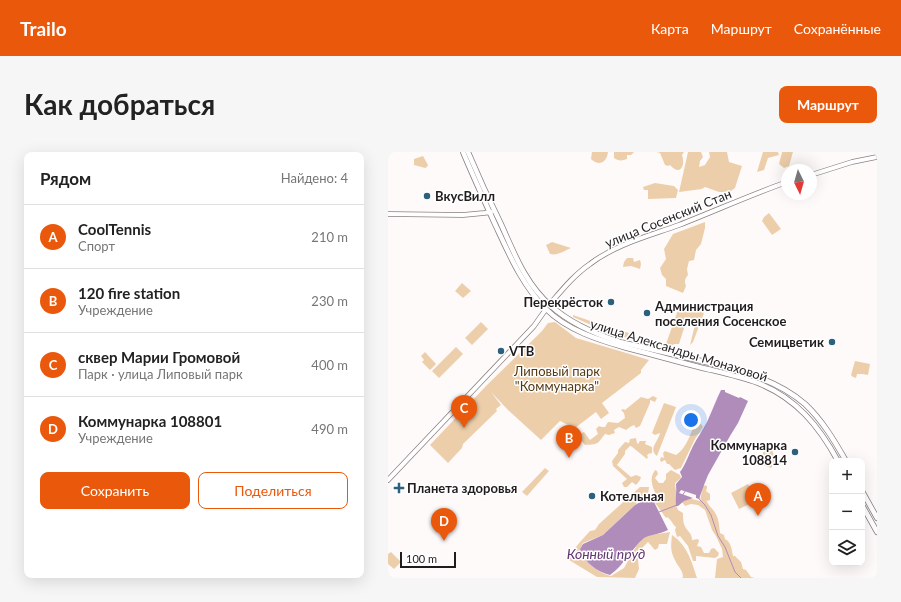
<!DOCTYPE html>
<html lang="ru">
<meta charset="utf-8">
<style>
body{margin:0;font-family:Lato,sans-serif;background:#f6f6f6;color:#222}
.controls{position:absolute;right:12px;bottom:12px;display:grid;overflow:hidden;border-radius:8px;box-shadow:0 4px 16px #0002}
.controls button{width:36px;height:36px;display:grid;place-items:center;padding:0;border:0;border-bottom:1px solid #e0e0e0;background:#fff;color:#222;font:20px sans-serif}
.compass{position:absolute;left:393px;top:12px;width:36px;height:36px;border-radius:50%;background:#fff;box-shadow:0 4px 16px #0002;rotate:175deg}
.scale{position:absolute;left:12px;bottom:10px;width:56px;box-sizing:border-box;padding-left:4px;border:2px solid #211c1d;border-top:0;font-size:11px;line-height:14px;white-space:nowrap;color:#211c1d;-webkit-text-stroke:3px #fff;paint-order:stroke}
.you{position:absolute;left:303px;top:268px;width:14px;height:14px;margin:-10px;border:3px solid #fff;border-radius:50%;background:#1a73e8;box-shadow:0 0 0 6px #1a73e833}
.badge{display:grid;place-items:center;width:26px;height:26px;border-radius:50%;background:#ea580c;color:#fff;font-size:13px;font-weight:700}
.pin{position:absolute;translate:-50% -33px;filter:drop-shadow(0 1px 2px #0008)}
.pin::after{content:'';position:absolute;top:21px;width:14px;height:12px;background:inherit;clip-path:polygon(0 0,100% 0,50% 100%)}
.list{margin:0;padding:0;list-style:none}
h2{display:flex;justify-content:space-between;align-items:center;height:52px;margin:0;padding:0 16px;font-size:17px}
h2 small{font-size:13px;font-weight:400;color:#767676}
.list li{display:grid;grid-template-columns:26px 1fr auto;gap:12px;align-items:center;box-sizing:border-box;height:64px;padding:0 16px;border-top:1px solid #e0e0e0}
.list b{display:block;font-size:15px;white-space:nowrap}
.list p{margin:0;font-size:13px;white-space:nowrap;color:#767676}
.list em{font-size:13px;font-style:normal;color:#767676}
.actions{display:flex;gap:8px;padding:12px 16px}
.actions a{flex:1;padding:9px 0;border:1px solid #ea580c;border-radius:8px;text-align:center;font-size:14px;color:#ea580c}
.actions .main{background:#ea580c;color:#fff}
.icon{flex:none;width:22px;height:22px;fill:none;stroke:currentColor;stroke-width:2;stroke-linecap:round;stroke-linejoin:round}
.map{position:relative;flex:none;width:489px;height:426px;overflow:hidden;border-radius:8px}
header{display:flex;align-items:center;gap:24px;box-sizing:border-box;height:56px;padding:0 20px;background:#ea580c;color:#fff}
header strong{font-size:19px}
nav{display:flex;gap:22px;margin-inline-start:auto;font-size:14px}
.intro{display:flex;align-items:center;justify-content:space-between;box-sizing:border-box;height:96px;padding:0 24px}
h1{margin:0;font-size:28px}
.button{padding:10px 18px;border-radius:8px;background:#ea580c;color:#fff;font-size:14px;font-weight:700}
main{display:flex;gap:24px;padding:0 24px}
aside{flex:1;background:#fff;border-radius:8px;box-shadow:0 4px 16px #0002}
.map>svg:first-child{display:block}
.green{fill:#edceaa}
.water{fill:#b08cbb}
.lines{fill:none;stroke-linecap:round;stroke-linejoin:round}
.stream{stroke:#b08cbb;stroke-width:1}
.tertiary-casing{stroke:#8a7f80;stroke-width:5.5}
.secondary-casing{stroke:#8a7f80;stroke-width:6}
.tertiary{stroke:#fff;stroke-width:4}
.secondary{stroke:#fff;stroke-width:4.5}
.poi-dot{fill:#2b617c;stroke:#fff;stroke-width:1.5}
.labels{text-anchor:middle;stroke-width:3;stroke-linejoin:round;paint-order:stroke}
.poi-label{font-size:13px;font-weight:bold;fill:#211c1d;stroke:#fff;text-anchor:start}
.street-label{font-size:13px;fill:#211c1d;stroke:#fff}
.park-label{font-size:13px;fill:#543913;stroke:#fff}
.water-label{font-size:14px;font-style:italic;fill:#643772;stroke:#fff}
</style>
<header>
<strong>Trailo</strong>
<nav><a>Карта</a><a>Маршрут</a><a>Сохранённые</a></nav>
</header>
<div class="intro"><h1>Как добраться</h1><a class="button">Маршрут</a></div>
<main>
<aside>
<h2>Рядом<small>Найдено: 4</small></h2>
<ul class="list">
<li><span class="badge">A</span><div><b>CoolTennis</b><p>Спорт</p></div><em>210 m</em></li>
<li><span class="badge">B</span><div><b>120 fire station</b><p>Учреждение</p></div><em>230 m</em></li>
<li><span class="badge">C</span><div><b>сквер Марии Громовой</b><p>Парк · улица Липовый парк</p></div><em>400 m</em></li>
<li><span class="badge">D</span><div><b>Коммунарка 108801</b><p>Учреждение</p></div><em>490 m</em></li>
</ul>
<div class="actions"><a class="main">Сохранить</a><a>Поделиться</a></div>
</aside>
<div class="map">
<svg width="489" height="426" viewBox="0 0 489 426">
<rect width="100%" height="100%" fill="#fffafa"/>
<!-- green -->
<g class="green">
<path d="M 204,0 L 220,0 C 219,10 211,15 203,7 Z"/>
<path d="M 226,0 L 246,0 L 243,3 L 239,3 L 239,7 C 234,9 230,9 226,6 Z"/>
<path d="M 269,0 L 296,0 L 294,3 C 298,13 292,25 282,13 L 280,14 L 277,13 L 272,1 Z"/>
<polygon points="300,0 313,0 315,5 312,9 311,15 317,13 322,5 321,0 339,0 341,10 354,14 347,36 343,39 336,40 331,40 317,35 314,37 291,40"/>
<polygon points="375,0 390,0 391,3 380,6 376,18 369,20"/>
<polygon points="394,0 405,0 401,14 396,16 391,12"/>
<polygon points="35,4 40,13 39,15 37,16 26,13 26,7"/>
<polygon points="267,31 286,34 290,38 288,46 260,47 260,38 256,38 255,35"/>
<polygon points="381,61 393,77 384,83 374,69 376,65"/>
<path d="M 317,70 L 317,76 L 313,92 L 308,98 L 306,108 L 301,109 L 299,117 L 300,123 C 297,127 296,129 298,134 L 295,141 L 278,134 L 278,127 L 274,123 L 272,116 L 278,107 L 276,97 L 285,82 Z"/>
<path d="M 164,90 L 183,96 C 176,99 169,104 162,102 L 158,93 Z"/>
<polygon points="239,106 245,106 246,110 252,108 253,112 252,117 243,114 235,115 236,110"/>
<polygon points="74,131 83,139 75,146 67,139"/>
<polygon points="291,155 298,155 304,158 310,158 316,161 305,190 302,193 307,173 303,169 298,170 291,192 286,192 283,194 278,192"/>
<polygon points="185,163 220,175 219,180 185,165"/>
<polygon points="93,170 100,177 84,193 77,186"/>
<polygon points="167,170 188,186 245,203 261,208 253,218 253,221 214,251 221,261 213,267 208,260 187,276 185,273 184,275 172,269 153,288 120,258 103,240 113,253 108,257 109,259 75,292 74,296 60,311 42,293 98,234 154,179 160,171"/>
<polygon points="223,175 241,181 239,186 222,181"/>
<polygon points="68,195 75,202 51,226 44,219"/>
<polygon points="37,200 48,212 42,218 34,210 36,208 33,204"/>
<polygon points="467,209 482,212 480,223 474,222 469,222 468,226 465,225 463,223"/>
<path d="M 265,244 L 269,246 L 267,250 L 262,248 L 262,251 L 252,274 L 248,276 L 246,273 L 242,275 L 238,278 L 231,275 L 226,278 L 227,281 L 221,283 L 217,282 C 209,292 212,292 197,293 L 189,283 L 196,280 L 202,288 L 210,282 L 208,277 L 211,274 L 214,275 L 217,275 L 220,270 L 230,271 L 237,266 L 236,261 L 233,258 L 235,257 L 237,258 L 253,245 L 260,247 Z"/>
<path d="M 276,251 L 288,255 L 269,304 C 260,297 270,290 272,281 L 267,283 L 264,281 Z"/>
<path d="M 308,268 L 314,273 L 315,275 L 307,287 L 293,316 L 287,318 L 281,312 L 279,312 L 277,308 L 273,310 L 272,308 L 273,305 L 276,306 L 275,301 L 277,299 L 288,303 C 299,296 303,280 308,268 Z"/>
<polygon points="248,286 249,291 250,292 252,289 258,289 257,292 264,295 264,301 260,302 259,304 260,305 259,307 243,294 242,294 237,299 237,302 229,313 243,325 248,323 253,325 252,328 248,333 244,330 239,335 236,335 234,331 239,327 225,314 224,309 230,301 230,298 237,290 241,291 242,287"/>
<path d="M 378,295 L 384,297 C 386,304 388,310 383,316 L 370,311 Z"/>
<polygon points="157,316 161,319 139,344 134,340"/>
<path d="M 267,318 L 269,319 L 270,322 L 267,326 L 271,331 L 275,331 L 278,327 L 278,322 L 283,318 L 292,323 L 293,326 L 287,331 L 289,347 L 288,353 L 290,358 L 295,361 C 295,365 295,369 296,372 C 298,379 304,380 304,388 L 310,387 L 311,389 L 309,394 L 313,395 L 316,401 L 321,401 L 323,397 L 326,396 L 331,401 L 330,404 L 327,406 L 308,404 L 308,409 L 305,409 L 300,394 L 292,384 L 289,385 L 287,378 L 288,375 C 284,372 284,368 279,365 L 278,366 L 265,348 L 268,343 C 264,333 261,327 267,318 Z"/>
<polygon points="360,332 368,349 351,357 343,341"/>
<path d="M 315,333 L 319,334 L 319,336 L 318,339 L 322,342 L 322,348 L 319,349 L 318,348 C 320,353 323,355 326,359 C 331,366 331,373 332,381 L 336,383 L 337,387 C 343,390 344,398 345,404 L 347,404 L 353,410 L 355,417 L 358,418 L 363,425 L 367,426 L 327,426 L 329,407 L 335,405 L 334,397 L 328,384 L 324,378 L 317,358 L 310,353 L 303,352 L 297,354 L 294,350 L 295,347 L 300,346 L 312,349 Z"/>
<path d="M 252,335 L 261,335 L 260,343 L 252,348 L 215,383 L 195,391 L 192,397 C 196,410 210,421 223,424 L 236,416 L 249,393 L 257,384 L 282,380 L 279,392 L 271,392 L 270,396 L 267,398 L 260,390 L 253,397 L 250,407 L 251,417 L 247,426 L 209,425 L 181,408 L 184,400 L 192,390 L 202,379 L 207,378 L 211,372 Z"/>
<path d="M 284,383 C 299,393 304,410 309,426 L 294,426 L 295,425 C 295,418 290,415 287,408 C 282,399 283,393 284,383 Z"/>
<polygon points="3,400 13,410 6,417 0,412 0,402"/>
</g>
<!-- water -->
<g class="water">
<path d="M 333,238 L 337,238 L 337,240 L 351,246 L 352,245 L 360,249 L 350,271 L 342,284 L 320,323 L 316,333 L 311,347 L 308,346 L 308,343 L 293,338 L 291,341 L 305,346 L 296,349 L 290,354 L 288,354 C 287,346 289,339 288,332 L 294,325 L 292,320 C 297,314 301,302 305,294 C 309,286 315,278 319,270 C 324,259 328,248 333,238 Z"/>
<path d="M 254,349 L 262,349 L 266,350 L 280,378 C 273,382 260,383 256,386 C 243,397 237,412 222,423 C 209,420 196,410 192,397 L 195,392 L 215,383 L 247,353 Z"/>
</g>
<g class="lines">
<!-- stream -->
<g class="stream">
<polyline points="294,344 298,338"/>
<polyline points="311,344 311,347 317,353 323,363 330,384 337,395 347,420 353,426"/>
<polyline points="271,360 289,353"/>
<polyline points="182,406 193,402"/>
</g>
<defs>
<g id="tertiary">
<polyline points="423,23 464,10 489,5"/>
<polyline points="0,62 75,63 96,61 103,60"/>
<path d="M 161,153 C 174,138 186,123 202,112 C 228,92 261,84 291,73 C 327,59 362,43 399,30"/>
<polyline points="0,328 146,174 158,157"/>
</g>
<g id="secondary">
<path d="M 75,0 C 85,24 96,48 107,72 C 121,102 134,133 158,157 C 179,178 210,188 239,196 C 263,202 287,209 311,215 C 331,220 351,224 370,231 C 408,246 431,274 450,309"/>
<path d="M 80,0 C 90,24 101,48 113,72 C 126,101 138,133 163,154 C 183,172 207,182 232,190 C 262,197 292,204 322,211 C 356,220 389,228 417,252 C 434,268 446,288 458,309"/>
<polyline points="474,339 489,366"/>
<polyline points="474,353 489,380"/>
</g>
</defs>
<!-- tertiary casing -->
<use href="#tertiary" class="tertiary-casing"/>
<!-- secondary casing -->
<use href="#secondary" class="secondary-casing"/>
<!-- tertiary -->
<use href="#tertiary" class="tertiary"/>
<!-- secondary -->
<use href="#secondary" class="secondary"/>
</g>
<!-- markers -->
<g class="poi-dot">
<circle cx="39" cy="44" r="4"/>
<circle cx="223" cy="150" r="4"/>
<circle cx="259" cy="161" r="4"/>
<circle cx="444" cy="190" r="4"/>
<circle cx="113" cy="199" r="4"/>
<circle cx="407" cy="300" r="4"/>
<path d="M9 330h4v4h4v4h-4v4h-4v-4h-4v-4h4z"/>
<circle cx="204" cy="344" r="4"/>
</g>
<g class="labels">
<!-- poi labels -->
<g class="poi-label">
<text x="47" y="49">ВкусВилл</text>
<text x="215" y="155" text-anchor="end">Перекрёсток</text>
<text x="267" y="159">Администрация<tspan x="267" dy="15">поселения Сосенское</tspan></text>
<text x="436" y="195" text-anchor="end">Семицветик</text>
<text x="121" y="204">VTB</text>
<text x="399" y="298" text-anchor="end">Коммунарка<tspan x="399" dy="15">108814</tspan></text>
<text x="19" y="341">Планета здоровья</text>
<text x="212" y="349">Котельная</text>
</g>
<!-- street labels -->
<g class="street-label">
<text transform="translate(280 66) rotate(-22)" y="5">улица Сосенский Стан</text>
<text transform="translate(291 198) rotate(17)" y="5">улица Александры Монаховой</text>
</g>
<!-- park labels -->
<g class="park-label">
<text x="169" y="224">Липовый парк<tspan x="169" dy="15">"Коммунарка"</tspan></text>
</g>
<!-- water labels -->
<g class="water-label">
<text x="218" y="407">Конный пруд</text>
</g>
</g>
</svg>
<div class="controls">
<button>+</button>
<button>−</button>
<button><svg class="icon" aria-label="layers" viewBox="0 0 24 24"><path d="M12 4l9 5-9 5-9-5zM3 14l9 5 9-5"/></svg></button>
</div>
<svg class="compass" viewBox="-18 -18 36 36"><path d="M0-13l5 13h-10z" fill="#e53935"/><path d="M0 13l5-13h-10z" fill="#767676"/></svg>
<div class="scale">100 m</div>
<div class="you"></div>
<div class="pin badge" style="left:370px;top:364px">A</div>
<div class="pin badge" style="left:181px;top:306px">B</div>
<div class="pin badge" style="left:76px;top:276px">C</div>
<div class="pin badge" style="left:56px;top:389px">D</div>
</div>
</main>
